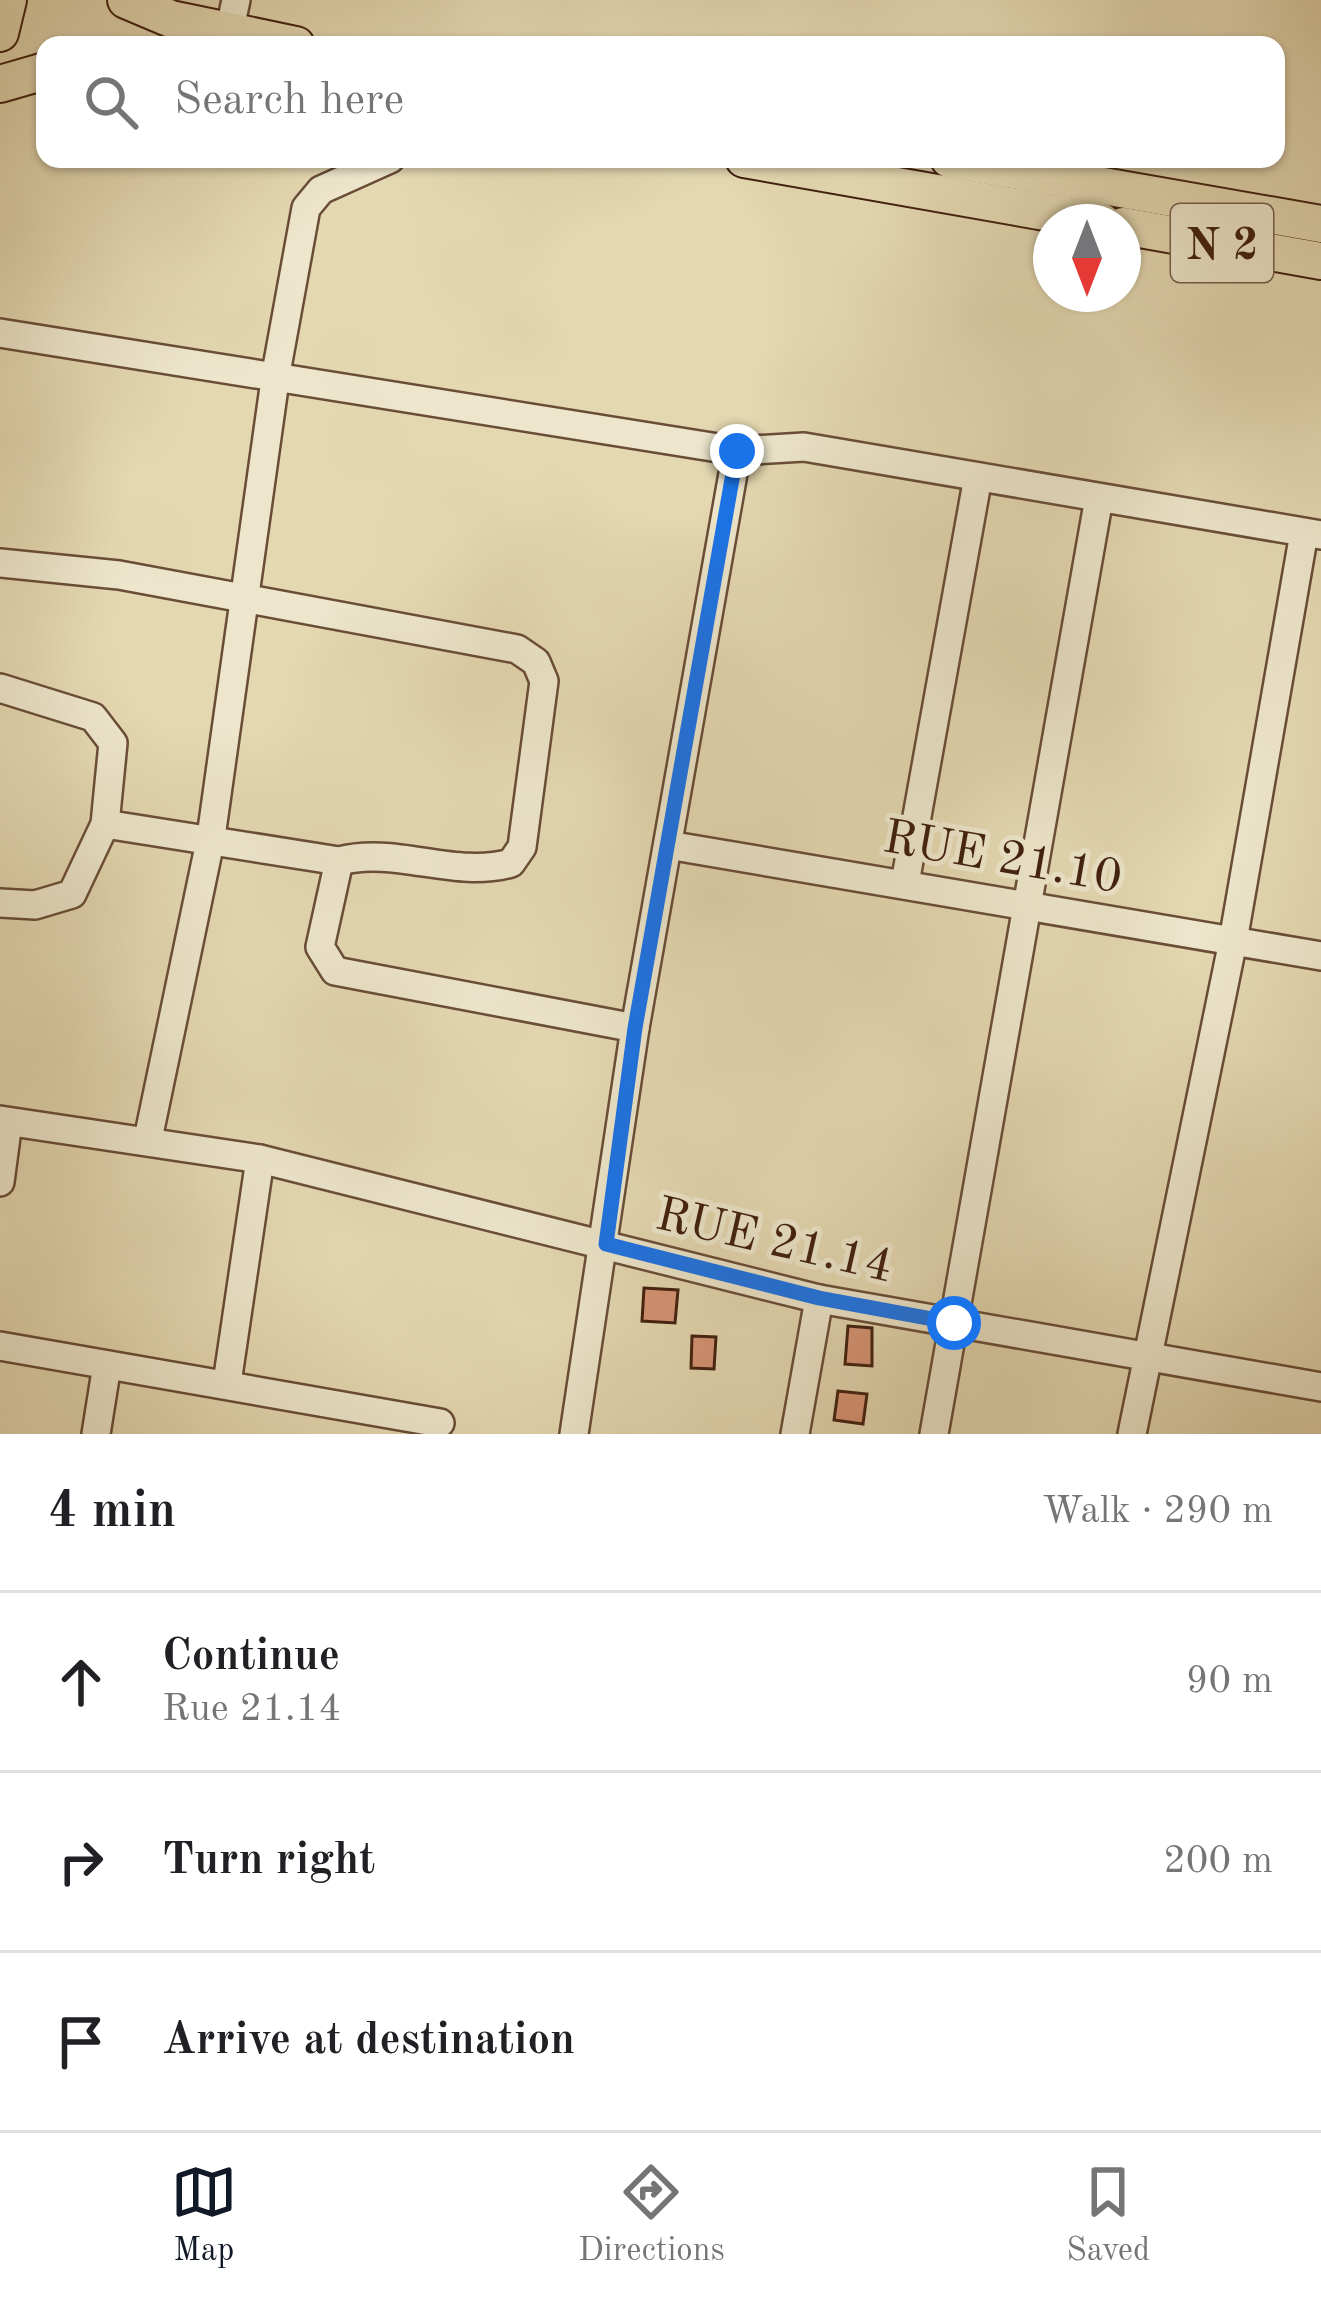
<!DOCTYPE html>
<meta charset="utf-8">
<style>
body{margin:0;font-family:"Old Standard TT",serif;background:#f6f6f6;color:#202124}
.compass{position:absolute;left:1033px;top:204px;width:108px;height:108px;border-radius:50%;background:#fff;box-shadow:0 3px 9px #0004;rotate:180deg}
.stop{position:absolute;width:36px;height:36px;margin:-27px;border:9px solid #1a73e8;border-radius:50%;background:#fff}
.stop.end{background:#1a73e8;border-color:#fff;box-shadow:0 3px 12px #0008}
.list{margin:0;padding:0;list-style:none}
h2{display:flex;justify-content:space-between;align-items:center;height:156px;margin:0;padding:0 48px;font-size:51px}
h2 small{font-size:39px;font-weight:400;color:#757577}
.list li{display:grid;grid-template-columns:78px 1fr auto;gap:36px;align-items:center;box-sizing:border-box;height:180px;padding:0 48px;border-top:3px solid #e0e0e0}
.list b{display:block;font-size:45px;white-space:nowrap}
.list p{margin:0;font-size:39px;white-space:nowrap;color:#757577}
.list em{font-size:39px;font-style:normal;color:#757577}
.icon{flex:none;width:66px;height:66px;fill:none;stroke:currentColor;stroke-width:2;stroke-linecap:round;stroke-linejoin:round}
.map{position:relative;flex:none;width:1321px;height:1434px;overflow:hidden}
.search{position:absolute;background:#fff;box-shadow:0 3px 9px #0004;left:36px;right:36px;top:36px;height:132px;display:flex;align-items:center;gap:30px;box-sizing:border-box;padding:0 42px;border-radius:24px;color:#757577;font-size:45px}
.sheet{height:696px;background:#fff}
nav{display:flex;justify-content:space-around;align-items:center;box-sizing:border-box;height:168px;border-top:3px solid #e0e0e0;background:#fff;font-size:33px;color:#757577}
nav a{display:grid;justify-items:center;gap:6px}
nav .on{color:#111827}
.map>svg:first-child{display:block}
.building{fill:#d79475;stroke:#401f0e;stroke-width:3}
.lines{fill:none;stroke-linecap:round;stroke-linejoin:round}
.minor-casing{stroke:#694d37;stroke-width:32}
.major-casing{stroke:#401f0e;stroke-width:40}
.minor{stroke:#ede6cc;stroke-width:27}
.major{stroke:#e4d8b1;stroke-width:36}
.route{stroke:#1a73e8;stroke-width:15}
.labels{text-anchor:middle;stroke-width:10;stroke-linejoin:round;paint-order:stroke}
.shield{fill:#ede6cc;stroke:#745b47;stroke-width:3}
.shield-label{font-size:45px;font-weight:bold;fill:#401f0e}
.street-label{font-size:48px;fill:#401f0e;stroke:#ede6cc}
</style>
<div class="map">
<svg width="1321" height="1434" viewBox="0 0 1321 1434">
<rect width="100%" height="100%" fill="#e4d8b1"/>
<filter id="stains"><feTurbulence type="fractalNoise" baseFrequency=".00167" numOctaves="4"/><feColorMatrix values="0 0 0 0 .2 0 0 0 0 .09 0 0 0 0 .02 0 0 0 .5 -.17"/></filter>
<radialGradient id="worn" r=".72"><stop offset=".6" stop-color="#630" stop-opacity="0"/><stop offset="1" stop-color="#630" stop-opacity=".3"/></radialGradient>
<!-- building -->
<g class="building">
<polygon points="644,1288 678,1290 675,1323 642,1321"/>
<polygon points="848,1326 872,1328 872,1366 845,1364"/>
<polygon points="692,1336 716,1337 714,1369 691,1368"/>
<polygon points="838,1391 867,1394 863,1424 834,1420"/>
</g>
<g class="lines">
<defs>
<g id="minor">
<polyline points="229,33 236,0"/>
<polyline points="0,333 737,451 804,447 1321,535"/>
<path d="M 0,563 L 119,575 L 517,649 L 536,662 L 544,681 L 522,847 L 511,863 C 454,879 397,846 339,861 L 105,824"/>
<polyline points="0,688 93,717 113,743 105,824 72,894 35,905 0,903"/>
<polyline points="668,845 1321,956"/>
<polyline points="339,861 320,947 335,971 635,1028"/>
<polyline points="905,883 978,477"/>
<polyline points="0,1120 260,1159 819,1299 1321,1387"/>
<polyline points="148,1139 211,837 276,373 306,208 321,190 390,159"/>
<polyline points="0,1182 8,1122"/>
<polyline points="0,1346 440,1423"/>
<polyline points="227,1383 260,1159"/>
<polyline points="96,1434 107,1365"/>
<polyline points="574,1434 635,1028 737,451"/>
<polyline points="795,1434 819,1299"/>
<polyline points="934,1434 1099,498"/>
<polyline points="1132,1434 1233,941 1304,533"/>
</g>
<g id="major">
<polyline points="126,0 171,19 296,45"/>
<polyline points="0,33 8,0"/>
<polyline points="0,84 45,71"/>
<polyline points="744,159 1102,222"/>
<polyline points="949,159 1321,224"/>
<polyline points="1123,226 1321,261"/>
</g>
</defs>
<!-- minor casing -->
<use href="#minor" class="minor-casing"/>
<!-- major casing -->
<use href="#major" class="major-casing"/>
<!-- minor -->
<use href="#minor" class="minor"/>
<!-- major -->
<use href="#major" class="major"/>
</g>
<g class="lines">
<!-- route -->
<polyline class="route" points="737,451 635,1028 606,1244 819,1298 954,1323"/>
</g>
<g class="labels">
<!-- shield labels -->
<rect class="shield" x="1171" y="204" width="102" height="78" rx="9"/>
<g class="shield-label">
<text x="1222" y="259">N 2</text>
</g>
<!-- street labels -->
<g class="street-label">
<text transform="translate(1003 855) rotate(10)" y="17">RUE 21.10</text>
<text transform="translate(775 1238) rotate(13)" y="17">RUE 21.14</text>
</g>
</g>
<rect width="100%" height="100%" filter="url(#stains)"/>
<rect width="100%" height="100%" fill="url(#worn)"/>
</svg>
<svg class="compass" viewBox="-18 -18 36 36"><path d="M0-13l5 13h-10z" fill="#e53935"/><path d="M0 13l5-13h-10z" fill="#757577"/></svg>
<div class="stop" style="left:954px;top:1323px"></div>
<div class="stop end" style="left:737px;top:451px"></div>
<div class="search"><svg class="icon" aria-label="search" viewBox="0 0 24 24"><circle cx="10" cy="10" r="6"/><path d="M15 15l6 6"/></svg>Search here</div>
</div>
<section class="sheet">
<h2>4 min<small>Walk · 290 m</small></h2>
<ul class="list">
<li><svg class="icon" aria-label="ahead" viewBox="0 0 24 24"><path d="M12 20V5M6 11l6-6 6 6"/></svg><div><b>Continue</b><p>Rue 21.14</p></div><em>90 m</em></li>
<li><svg class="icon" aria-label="right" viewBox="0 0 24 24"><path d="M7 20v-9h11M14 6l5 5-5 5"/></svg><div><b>Turn right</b></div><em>200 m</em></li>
<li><svg class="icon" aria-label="arrive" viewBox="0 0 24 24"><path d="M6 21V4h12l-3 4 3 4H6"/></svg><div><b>Arrive at destination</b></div></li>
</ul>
</section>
<nav>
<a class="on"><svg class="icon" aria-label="map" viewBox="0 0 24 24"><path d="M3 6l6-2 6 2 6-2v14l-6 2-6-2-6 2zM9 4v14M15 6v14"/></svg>Map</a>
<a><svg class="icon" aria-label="directions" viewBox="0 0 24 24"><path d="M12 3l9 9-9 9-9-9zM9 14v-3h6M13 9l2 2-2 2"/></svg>Directions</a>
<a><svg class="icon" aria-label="saved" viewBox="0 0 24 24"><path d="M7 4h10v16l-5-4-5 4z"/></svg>Saved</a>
</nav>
